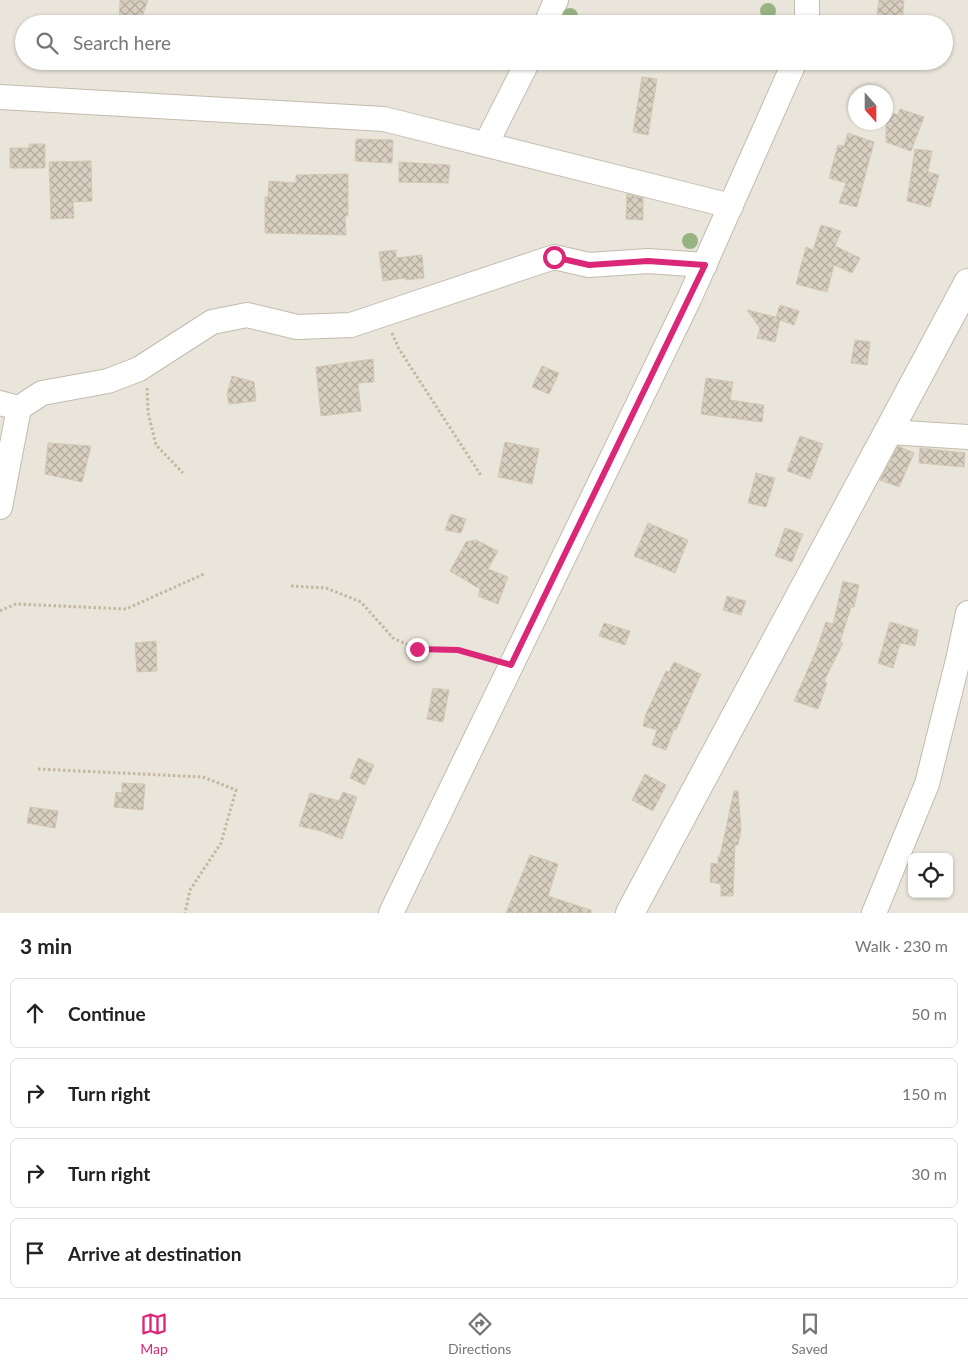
<!DOCTYPE html>
<meta charset="utf-8">
<style>
body{margin:0;font-family:Lato,sans-serif;background:#f6f6f6;color:#222}
.controls{position:absolute;right:15px;bottom:15px;display:grid;overflow:hidden;border-radius:8px;box-shadow:0 1px 4px #0004}
.controls button{width:45px;height:45px;display:grid;place-items:center;padding:0;border:0;border-bottom:1px solid #e0e0e0;background:#fff;color:#222;font:25px sans-serif}
.compass{position:absolute;left:848px;top:85px;width:45px;height:45px;border-radius:50%;background:#fff;box-shadow:0 1px 4px #0004;rotate:159deg}
.stop{position:absolute;width:15px;height:15px;margin:-11px;border:4px solid #db2777;border-radius:50%;background:#fff}
.stop.end{background:#db2777;border-color:#fff;box-shadow:0 1px 5px #0008}
.list{margin:0;padding:0;list-style:none}
h2{display:flex;justify-content:space-between;align-items:center;height:65px;margin:0;padding:0 20px;font-size:21px}
h2 small{font-size:16px;font-weight:400;color:#767676}
.list li{display:grid;grid-template-columns:32px 1fr auto;gap:15px;align-items:center;box-sizing:border-box;height:70px;margin:0 10px 10px;padding:0 10px;border:1px solid #e0e0e0;border-radius:8px}
.list b{display:block;font-size:19px;white-space:nowrap}
.list em{font-size:16px;font-style:normal;color:#767676}
.icon{flex:none;width:28px;height:28px;fill:none;stroke:currentColor;stroke-width:2;stroke-linecap:round;stroke-linejoin:round}
.map{position:relative;flex:none;width:968px;height:913px;overflow:hidden}
.search{position:absolute;background:#fff;box-shadow:0 1px 4px #0004;left:15px;right:15px;top:15px;height:55px;display:flex;align-items:center;gap:12px;box-sizing:border-box;padding:0 18px;border-radius:28px;color:#767676;font-size:19px}
.sheet{height:385px;background:#fff}
nav{display:flex;justify-content:space-around;align-items:center;box-sizing:border-box;height:70px;border-top:1px solid #e0e0e0;background:#fff;font-size:14px;color:#767676}
nav a{display:grid;justify-items:center;gap:2px}
nav .on{color:#db2777}
.map>svg:first-child{display:block}
.residential{fill:#eae5da;fill-rule:evenodd}
.building{fill:url(#building-cross-hatch);stroke:#d3c7b4}
.lines{fill:none;stroke-linecap:round;stroke-linejoin:round}
.minor-casing{stroke:#c2bbae;stroke-width:26}
.tertiary-casing{stroke:#c2bbae;stroke-width:30}
.path{stroke:#c4b79f;stroke-width:3;stroke-dasharray:2.5 2.5;stroke-linecap:butt}
.minor{stroke:#fff;stroke-width:24}
.tertiary{stroke:#fff;stroke-width:28}
.tree{fill:#97b381}
.route{stroke:#db2777;stroke-width:6}
</style>
<div class="map">
<svg width="968" height="913" viewBox="0 0 968 913">
<defs>
<pattern id="building-cross-hatch" width="8" height="8" patternUnits="userSpaceOnUse" patternTransform="scale(1.25)"><rect width="8" height="8" fill="#d8cfc1"/><path d="M0 0l8 8M0 8l8-8" fill="none" stroke="#b1aa9e"/></pattern>
</defs>
<rect width="100%" height="100%" fill="#f6f3ec"/>
<!-- residential -->
<path class="residential" d="M 0,0 L 968,0 L 968,913 L 0,913 ZM 24,24 L 944,24 L 944,61 L 24,61 ZM 856,92 L 886,92 L 886,122 L 856,122 ZM 912,857 L 949,857 L 949,894 L 912,894 Z"/>
<!-- building -->
<g class="building">
<polygon points="120,0 148,0 143,14 143,20 139,20 138,24 119,24"/>
<polygon points="879,0 904,0 902,24 876,24"/>
<polygon points="642,77 657,79 648,135 633,132"/>
<polygon points="900,109 924,117 911,151 886,142 886,111 898,115"/>
<polygon points="848,133 874,142 857,207 839,203 846,183 829,178 838,145 844,146"/>
<polygon points="356,139 393,140 392,163 355,161"/>
<polygon points="29,144 45,144 45,168 10,168 10,148 29,148"/>
<polygon points="915,149 932,151 928,172 939,175 930,207 907,201"/>
<polygon points="91,161 92,201 73,202 74,218 51,219 49,162"/>
<polygon points="399,162 450,165 448,183 399,182"/>
<polygon points="348,174 348,216 345,216 346,235 265,233 265,197 268,197 269,181 296,183 296,175"/>
<polygon points="627,194 643,198 643,220 626,219"/>
<polygon points="821,225 841,231 835,246 860,258 852,273 834,265 827,292 796,284 806,247 813,250"/>
<polygon points="396,250 396,258 422,255 424,278 406,280 406,278 383,281 379,252"/>
<polygon points="780,305 799,311 794,325 780,320 775,342 757,338 760,328 747,310 776,317"/>
<polygon points="855,340 870,342 867,365 851,363"/>
<polygon points="373,359 374,382 358,383 361,411 321,416 316,367"/>
<polygon points="542,366 559,373 549,394 532,387"/>
<polygon points="232,376 254,382 256,401 229,404 227,394"/>
<polygon points="706,378 733,382 730,400 764,405 762,422 701,414"/>
<polygon points="800,436 823,444 810,479 787,471"/>
<polygon points="505,442 539,449 532,484 498,477"/>
<polygon points="48,443 91,446 82,482 45,474"/>
<polygon points="898,446 914,453 899,487 880,480"/>
<polygon points="920,448 965,453 964,467 919,463"/>
<polygon points="756,473 775,478 766,507 748,503"/>
<polygon points="451,514 466,519 461,533 445,530"/>
<polygon points="648,523 688,540 675,573 634,556"/>
<polygon points="785,528 803,534 792,562 775,556"/>
<polygon points="476,540 498,551 488,569 508,577 498,604 478,596 480,589 450,571 466,542"/>
<polygon points="843,581 859,585 854,607 851,607 840,642 843,643 824,681 827,683 818,709 794,701 816,651 826,622 833,624"/>
<polygon points="727,596 746,601 741,615 723,610"/>
<polygon points="890,622 918,630 915,646 900,643 893,668 878,663"/>
<polygon points="604,623 630,631 625,645 599,636"/>
<polygon points="156,641 157,671 137,672 135,643"/>
<polygon points="674,662 701,674 676,730 674,729 666,750 652,745 657,730 643,726 646,714 666,671 669,672"/>
<polygon points="433,688 449,690 443,722 427,719"/>
<polygon points="358,758 374,765 365,785 350,778"/>
<polygon points="645,774 666,785 653,811 632,800"/>
<polygon points="122,783 145,784 143,810 114,807 116,792 122,793"/>
<polygon points="734,791 738,791 741,830 738,845 735,845 733,896 721,896 721,884 710,882 711,863 718,864 718,856 720,856"/>
<polygon points="343,792 357,797 342,839 321,831 299,826 310,793 339,801"/>
<polygon points="30,807 58,811 55,828 27,823"/>
<polygon points="530,855 558,864 548,896 591,910 591,913 506,913"/>
</g>
<g class="lines">
<defs>
<g id="minor">
<polyline points="546,24 556,0"/>
<polyline points="806,24 807,18 807,0"/>
<polyline points="0,97 384,119 731,206"/>
<polyline points="486,144 528,61"/>
<polyline points="0,403 19,408 42,393 108,381 139,369 212,322 247,315 297,327 351,325 554,257 589,265 648,261 705,265"/>
<polyline points="889,432 968,437"/>
<polyline points="0,507 19,408"/>
<polyline points="391,913 690,297 795,61"/>
<polyline points="874,913 927,784 958,660 968,613"/>
</g>
<polyline id="tertiary" points="630,913 968,283"/>
</defs>
<!-- minor casing -->
<use href="#minor" class="minor-casing"/>
<!-- tertiary casing -->
<use href="#tertiary" class="tertiary-casing"/>
<!-- path -->
<g class="path">
<polyline points="392,333 399,349 482,477"/>
<polyline points="147,388 148,412 156,445 183,473"/>
<polyline points="291,586 326,588 361,602 393,638 417,649 458,650 491,660"/>
<polyline points="0,611 16,604 126,609 204,574"/>
<polyline points="38,769 203,777 236,790 221,843 190,890 185,913"/>
</g>
<!-- minor -->
<use href="#minor" class="minor"/>
<!-- tertiary -->
<use href="#tertiary" class="tertiary"/>
</g>
<!-- trees -->
<g class="tree">
<circle cx="768" cy="11" r="8"/>
<circle cx="570" cy="16" r="8"/>
<circle cx="690" cy="241" r="8"/>
</g>
<g class="lines">
<!-- route -->
<polyline class="route" points="417,649 458,650 511,665 705,265 648,261 589,265 554,257"/>
</g>
</svg>
<div class="controls">
<button><svg class="icon" aria-label="locate" viewBox="0 0 24 24"><circle cx="12" cy="12" r="6"/><path d="M12 2v4M12 18v4M2 12h4M18 12h4"/></svg></button>
</div>
<svg class="compass" viewBox="-18 -18 36 36"><path d="M0-13l5 13h-10z" fill="#e53935"/><path d="M0 13l5-13h-10z" fill="#767676"/></svg>
<div class="stop" style="left:554px;top:257px"></div>
<div class="stop end" style="left:417px;top:649px"></div>
<div class="search"><svg class="icon" aria-label="search" viewBox="0 0 24 24"><circle cx="10" cy="10" r="6"/><path d="M15 15l6 6"/></svg>Search here</div>
</div>
<section class="sheet">
<h2>3 min<small>Walk · 230 m</small></h2>
<ul class="list">
<li><svg class="icon" aria-label="ahead" viewBox="0 0 24 24"><path d="M12 20V5M6 11l6-6 6 6"/></svg><div><b>Continue</b></div><em>50 m</em></li>
<li><svg class="icon" aria-label="right" viewBox="0 0 24 24"><path d="M7 20v-9h11M14 6l5 5-5 5"/></svg><div><b>Turn right</b></div><em>150 m</em></li>
<li><svg class="icon" aria-label="right" viewBox="0 0 24 24"><path d="M7 20v-9h11M14 6l5 5-5 5"/></svg><div><b>Turn right</b></div><em>30 m</em></li>
<li><svg class="icon" aria-label="arrive" viewBox="0 0 24 24"><path d="M6 21V4h12l-3 4 3 4H6"/></svg><div><b>Arrive at destination</b></div></li>
</ul>
</section>
<nav>
<a class="on"><svg class="icon" aria-label="map" viewBox="0 0 24 24"><path d="M3 6l6-2 6 2 6-2v14l-6 2-6-2-6 2zM9 4v14M15 6v14"/></svg>Map</a>
<a><svg class="icon" aria-label="directions" viewBox="0 0 24 24"><path d="M12 3l9 9-9 9-9-9zM9 14v-3h6M13 9l2 2-2 2"/></svg>Directions</a>
<a><svg class="icon" aria-label="saved" viewBox="0 0 24 24"><path d="M7 4h10v16l-5-4-5 4z"/></svg>Saved</a>
</nav>
